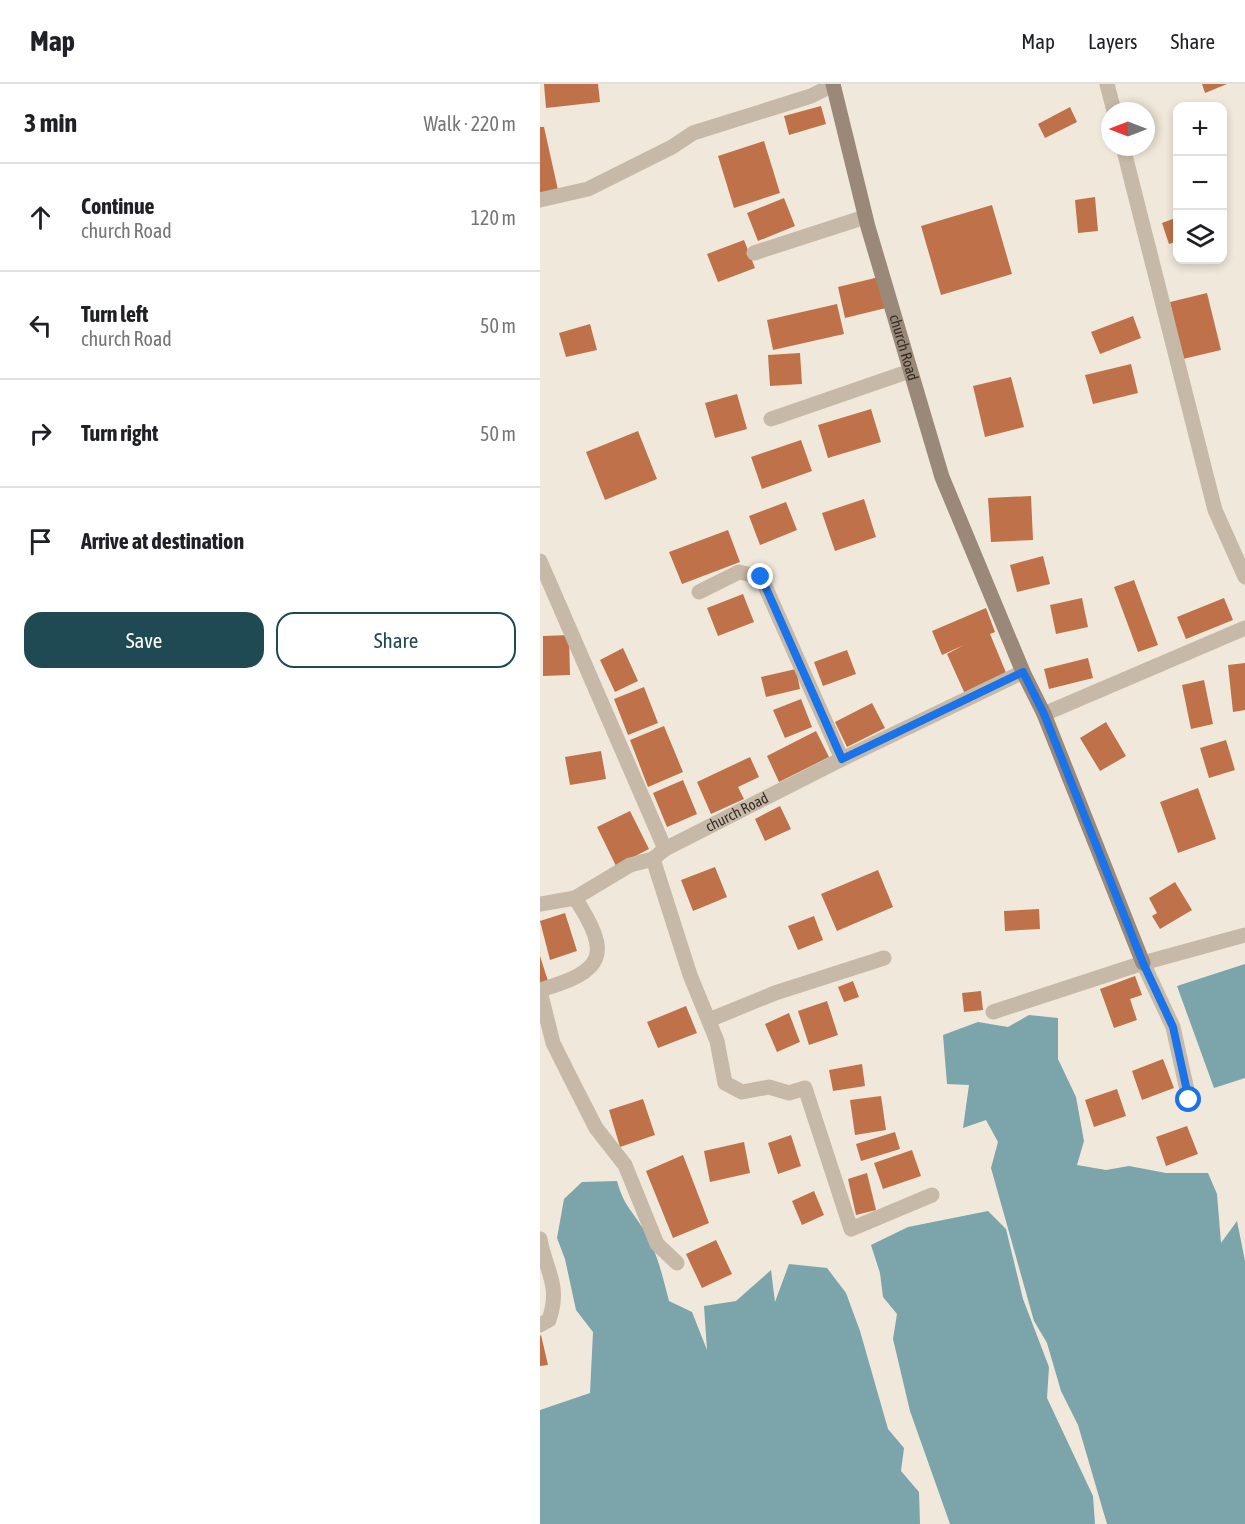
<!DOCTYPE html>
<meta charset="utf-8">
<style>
body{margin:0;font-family:"Asap Condensed",sans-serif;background:#f2f2f2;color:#202124}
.controls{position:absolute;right:18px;top:18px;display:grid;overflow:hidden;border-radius:12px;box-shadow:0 3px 9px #0003}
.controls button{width:54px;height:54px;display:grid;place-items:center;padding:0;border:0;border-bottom:2px solid #e0e0e0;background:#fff;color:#202124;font:30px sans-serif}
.compass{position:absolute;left:561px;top:18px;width:54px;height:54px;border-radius:50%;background:#fff;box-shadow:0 3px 9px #0003;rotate:270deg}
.stop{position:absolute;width:18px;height:18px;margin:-14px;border:4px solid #1a73e8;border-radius:50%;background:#fff}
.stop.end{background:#1a73e8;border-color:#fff;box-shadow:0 2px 6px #0008}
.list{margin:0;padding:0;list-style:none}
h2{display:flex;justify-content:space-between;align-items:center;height:78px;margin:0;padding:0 24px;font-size:26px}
h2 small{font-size:20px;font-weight:400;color:#757577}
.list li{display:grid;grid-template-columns:39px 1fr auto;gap:18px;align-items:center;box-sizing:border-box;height:108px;padding:0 24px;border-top:2px solid #e0e0e0}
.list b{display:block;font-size:22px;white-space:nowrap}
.list p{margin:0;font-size:20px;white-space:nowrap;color:#757577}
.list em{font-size:20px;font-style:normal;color:#757577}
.actions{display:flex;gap:12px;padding:18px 24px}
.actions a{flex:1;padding:14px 0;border:2px solid #1f4a53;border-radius:18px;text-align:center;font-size:21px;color:#1f4a53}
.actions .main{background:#1f4a53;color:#fff}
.icon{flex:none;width:33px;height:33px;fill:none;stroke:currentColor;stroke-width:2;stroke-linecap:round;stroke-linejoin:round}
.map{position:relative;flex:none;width:705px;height:1440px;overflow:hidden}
header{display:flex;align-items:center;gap:36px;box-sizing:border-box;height:84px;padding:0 30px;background:#fff;border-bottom:2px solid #e0e0e0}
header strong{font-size:28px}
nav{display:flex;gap:33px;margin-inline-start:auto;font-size:21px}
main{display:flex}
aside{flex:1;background:#fff}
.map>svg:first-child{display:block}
.water{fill:#7ba4ab}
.building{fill:#bf7249}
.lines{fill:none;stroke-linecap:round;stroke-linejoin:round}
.street{stroke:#c7b9a7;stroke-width:15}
.secondary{stroke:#9a8878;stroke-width:15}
.route{stroke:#1a73e8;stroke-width:8}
.labels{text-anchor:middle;stroke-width:4.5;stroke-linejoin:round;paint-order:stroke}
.street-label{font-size:15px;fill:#342c27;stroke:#f8f2e6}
</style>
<header>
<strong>Map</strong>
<nav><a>Map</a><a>Layers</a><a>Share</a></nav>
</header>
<main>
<aside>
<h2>3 min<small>Walk · 220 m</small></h2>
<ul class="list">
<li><svg class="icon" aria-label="ahead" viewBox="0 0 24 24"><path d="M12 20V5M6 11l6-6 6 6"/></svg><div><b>Continue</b><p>church Road</p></div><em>120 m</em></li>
<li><svg class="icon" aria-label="left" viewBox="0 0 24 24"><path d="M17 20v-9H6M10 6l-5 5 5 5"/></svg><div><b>Turn left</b><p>church Road</p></div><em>50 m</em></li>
<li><svg class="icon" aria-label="right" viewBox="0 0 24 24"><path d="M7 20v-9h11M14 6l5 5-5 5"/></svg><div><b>Turn right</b></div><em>50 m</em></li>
<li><svg class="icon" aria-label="arrive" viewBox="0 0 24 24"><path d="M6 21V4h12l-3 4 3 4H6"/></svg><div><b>Arrive at destination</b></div></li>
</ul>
<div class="actions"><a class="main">Save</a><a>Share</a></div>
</aside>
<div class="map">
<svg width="705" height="1440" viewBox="0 0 705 1440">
<rect width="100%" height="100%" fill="#f0e8da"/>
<!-- water -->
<g class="water">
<polygon points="705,880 705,994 674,1004 637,902"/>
<polygon points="489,931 518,934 518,975 536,1013 544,1057 537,1081 566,1086 589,1082 626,1089 668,1089 677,1110 681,1159 697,1137 705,1177 705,1440 567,1440 538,1341 521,1307 507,1259 494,1237 451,1084 458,1058 446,1036 423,1044 429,1001 407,1000 403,951 438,938 468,943"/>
<path d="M 77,1097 C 84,1122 91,1125 104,1146 C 117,1167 123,1194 129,1217 L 152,1228 L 167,1266 L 164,1222 L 196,1217 L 231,1186 L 235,1218 L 249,1180 L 287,1184 L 306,1209 L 320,1247 L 348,1345 L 364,1364 L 361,1387 L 379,1408 L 380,1440 L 0,1440 L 0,1326 L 50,1309 L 53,1248 L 36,1226 L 25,1175 L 17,1154 L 24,1115 L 42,1098 Z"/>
<polygon points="448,1127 466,1145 483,1215 509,1283 507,1314 553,1412 555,1440 410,1440 370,1327 353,1255 357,1230 343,1213 340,1189 331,1161 368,1143"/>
</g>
<!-- building -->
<g class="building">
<polygon points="4,0 58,0 60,18 6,24"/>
<polygon points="662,0 687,0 665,9"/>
<polygon points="281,22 286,40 249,51 244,32"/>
<polygon points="530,23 537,38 505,54 498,40"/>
<polygon points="0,43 4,43 18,106 0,110"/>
<polygon points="224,57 240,109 194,124 178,72"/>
<polygon points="555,113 558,147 538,149 535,116"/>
<polygon points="244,114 255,142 218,157 207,129"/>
<polygon points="452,121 472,190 401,211 381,142"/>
<polygon points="638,133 638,157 629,160 622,139"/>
<polygon points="204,156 215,184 178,198 167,170"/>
<polygon points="339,193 346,224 305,234 298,203"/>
<polygon points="667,209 681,266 643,275 630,218"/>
<polygon points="297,220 304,250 233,266 227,236"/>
<polygon points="593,232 601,254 560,270 551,248"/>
<polygon points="50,240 57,266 26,273 19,249"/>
<polygon points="260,269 262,300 230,302 228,271"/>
<polygon points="591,280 598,309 553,320 545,291"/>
<polygon points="471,293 484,343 445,353 433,302"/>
<polygon points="197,310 207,345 175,354 165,319"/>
<polygon points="331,325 341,358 288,374 278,341"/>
<polygon points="98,347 117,395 65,416 46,368"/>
<polygon points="261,356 272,387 222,405 211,373"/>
<polygon points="491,412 493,456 451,458 448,414"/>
<polygon points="324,415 336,453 295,467 282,429"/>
<polygon points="246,418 257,446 220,461 209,432"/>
<polygon points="188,446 200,478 142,500 129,468"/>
<polygon points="503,472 510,500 477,508 470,481"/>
<polygon points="594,496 618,561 598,568 574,503"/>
<polygon points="203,510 214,538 178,552 167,524"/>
<polygon points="542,514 548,543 516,550 510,521"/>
<polygon points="684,514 693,536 646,555 637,533"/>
<polygon points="446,524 455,548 450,550 467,591 425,610 407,570 424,561 402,571 392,547"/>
<polygon points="29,551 30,591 3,592 3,552"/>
<polygon points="83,564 98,597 75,608 60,576"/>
<polygon points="307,566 316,590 283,602 274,578"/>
<polygon points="548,574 553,594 509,605 504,585"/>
<polygon points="705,579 705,626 693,628 688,581"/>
<polygon points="256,585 260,605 226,613 221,593"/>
<polygon points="664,596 673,640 651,645 642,601"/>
<polygon points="104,603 118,639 88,651 74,615"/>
<polygon points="261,615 272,643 245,654 233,626"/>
<polygon points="332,619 345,644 307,663 295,638"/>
<polygon points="566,638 586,672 560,687 540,654"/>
<polygon points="124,642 143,688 108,703 90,656"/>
<polygon points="276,647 289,673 239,698 227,672"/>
<polygon points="686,656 695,686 669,694 660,664"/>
<polygon points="61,667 66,695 30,701 25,673"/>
<polygon points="210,673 219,693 198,703 204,715 171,730 157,698"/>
<polygon points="143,696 157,730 127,743 113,709"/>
<polygon points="658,704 676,755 638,769 620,718"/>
<polygon points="240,722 251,745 225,757 215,735"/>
<polygon points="90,727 109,765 76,782 57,743"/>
<polygon points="175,783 187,813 153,827 141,796"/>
<polygon points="338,786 353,823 297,847 281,810"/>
<polygon points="635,798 652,826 620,845 612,832 617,829 609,814"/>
<polygon points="499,825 500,845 465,847 464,827"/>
<polygon points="25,829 37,867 10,876 0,837"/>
<polygon points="274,832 283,856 258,866 248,842"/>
<polygon points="0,872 8,897 0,900"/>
<polygon points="595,892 602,911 590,915 597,936 574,944 560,905"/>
<polygon points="313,897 319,913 304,918 298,903"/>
<polygon points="441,907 443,926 424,928 422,909"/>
<polygon points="287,917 298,951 269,961 258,927"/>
<polygon points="146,922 157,949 118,964 107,938"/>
<polygon points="249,929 260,958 237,968 225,940"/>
<polygon points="623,975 634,1004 602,1016 592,987"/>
<polygon points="322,980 325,1002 293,1007 289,986"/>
<polygon points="577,1005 586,1032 554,1043 545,1016"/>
<polygon points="341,1012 346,1046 315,1051 310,1016"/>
<polygon points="103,1015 115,1051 80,1063 69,1026"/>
<polygon points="647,1042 658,1070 626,1082 616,1053"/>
<polygon points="355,1048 360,1065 321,1077 316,1060"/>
<polygon points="251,1051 261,1082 238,1090 228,1059"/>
<polygon points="204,1058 210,1089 170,1098 164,1067"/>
<polygon points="372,1066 381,1092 343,1105 334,1079"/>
<polygon points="143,1071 169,1139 133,1154 106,1087"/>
<polygon points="327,1089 336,1126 316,1131 308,1095"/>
<polygon points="274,1107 284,1131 262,1141 252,1117"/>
<polygon points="176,1156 192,1190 162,1204 146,1170"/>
<polygon points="1,1251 8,1281 0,1282 0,1252"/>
</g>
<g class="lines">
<!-- street -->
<g class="street">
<polyline points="567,0 574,27"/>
<polyline points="583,63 675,426 705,493"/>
<polyline points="0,116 48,105 132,63 153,49 271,12 293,1"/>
<polyline points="214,169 325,133"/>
<polyline points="231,335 370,287"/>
<polyline points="0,477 125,765"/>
<polyline points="159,508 199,488 221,493 302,675"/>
<polyline points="504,630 705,544"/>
<polyline points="113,775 150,891 177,957 185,999 202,1008 229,1003 249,1009 265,1004 311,1145 392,1111"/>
<polyline points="0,820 35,814"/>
<polyline points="603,879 633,943 649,1015"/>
<path id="s1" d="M 0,906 C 65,887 72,871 35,814 L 90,781 L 113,775 L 125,765 L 302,675 L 483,588"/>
<polyline points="0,907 13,959 32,997 56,1044 85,1081 117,1160 137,1179"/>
<polyline points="453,928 603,879 705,851"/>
<polyline points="169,936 235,909 344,874"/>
<path d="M 0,1155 C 6,1188 21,1201 9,1236 L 0,1241"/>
</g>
<!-- secondary -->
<path class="secondary" id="s2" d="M 293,0 L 328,143 L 402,393 L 483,588 L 504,630 L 603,879"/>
</g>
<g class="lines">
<!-- route -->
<polyline class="route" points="221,493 302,675 483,588 504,630 603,879 633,943 649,1016"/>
</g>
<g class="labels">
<!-- street labels -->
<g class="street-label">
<text dy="5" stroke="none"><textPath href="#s2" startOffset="273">church Road</textPath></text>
<text dy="5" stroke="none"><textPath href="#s1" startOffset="316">church Road</textPath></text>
</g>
</g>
</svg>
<div class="controls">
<button>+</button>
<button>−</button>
<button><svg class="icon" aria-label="layers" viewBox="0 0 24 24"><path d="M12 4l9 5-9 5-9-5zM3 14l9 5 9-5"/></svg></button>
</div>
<svg class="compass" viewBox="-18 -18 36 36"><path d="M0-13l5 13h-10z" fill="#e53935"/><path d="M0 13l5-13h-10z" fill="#757577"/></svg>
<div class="stop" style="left:649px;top:1016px"></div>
<div class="stop end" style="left:221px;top:493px"></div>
</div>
</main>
